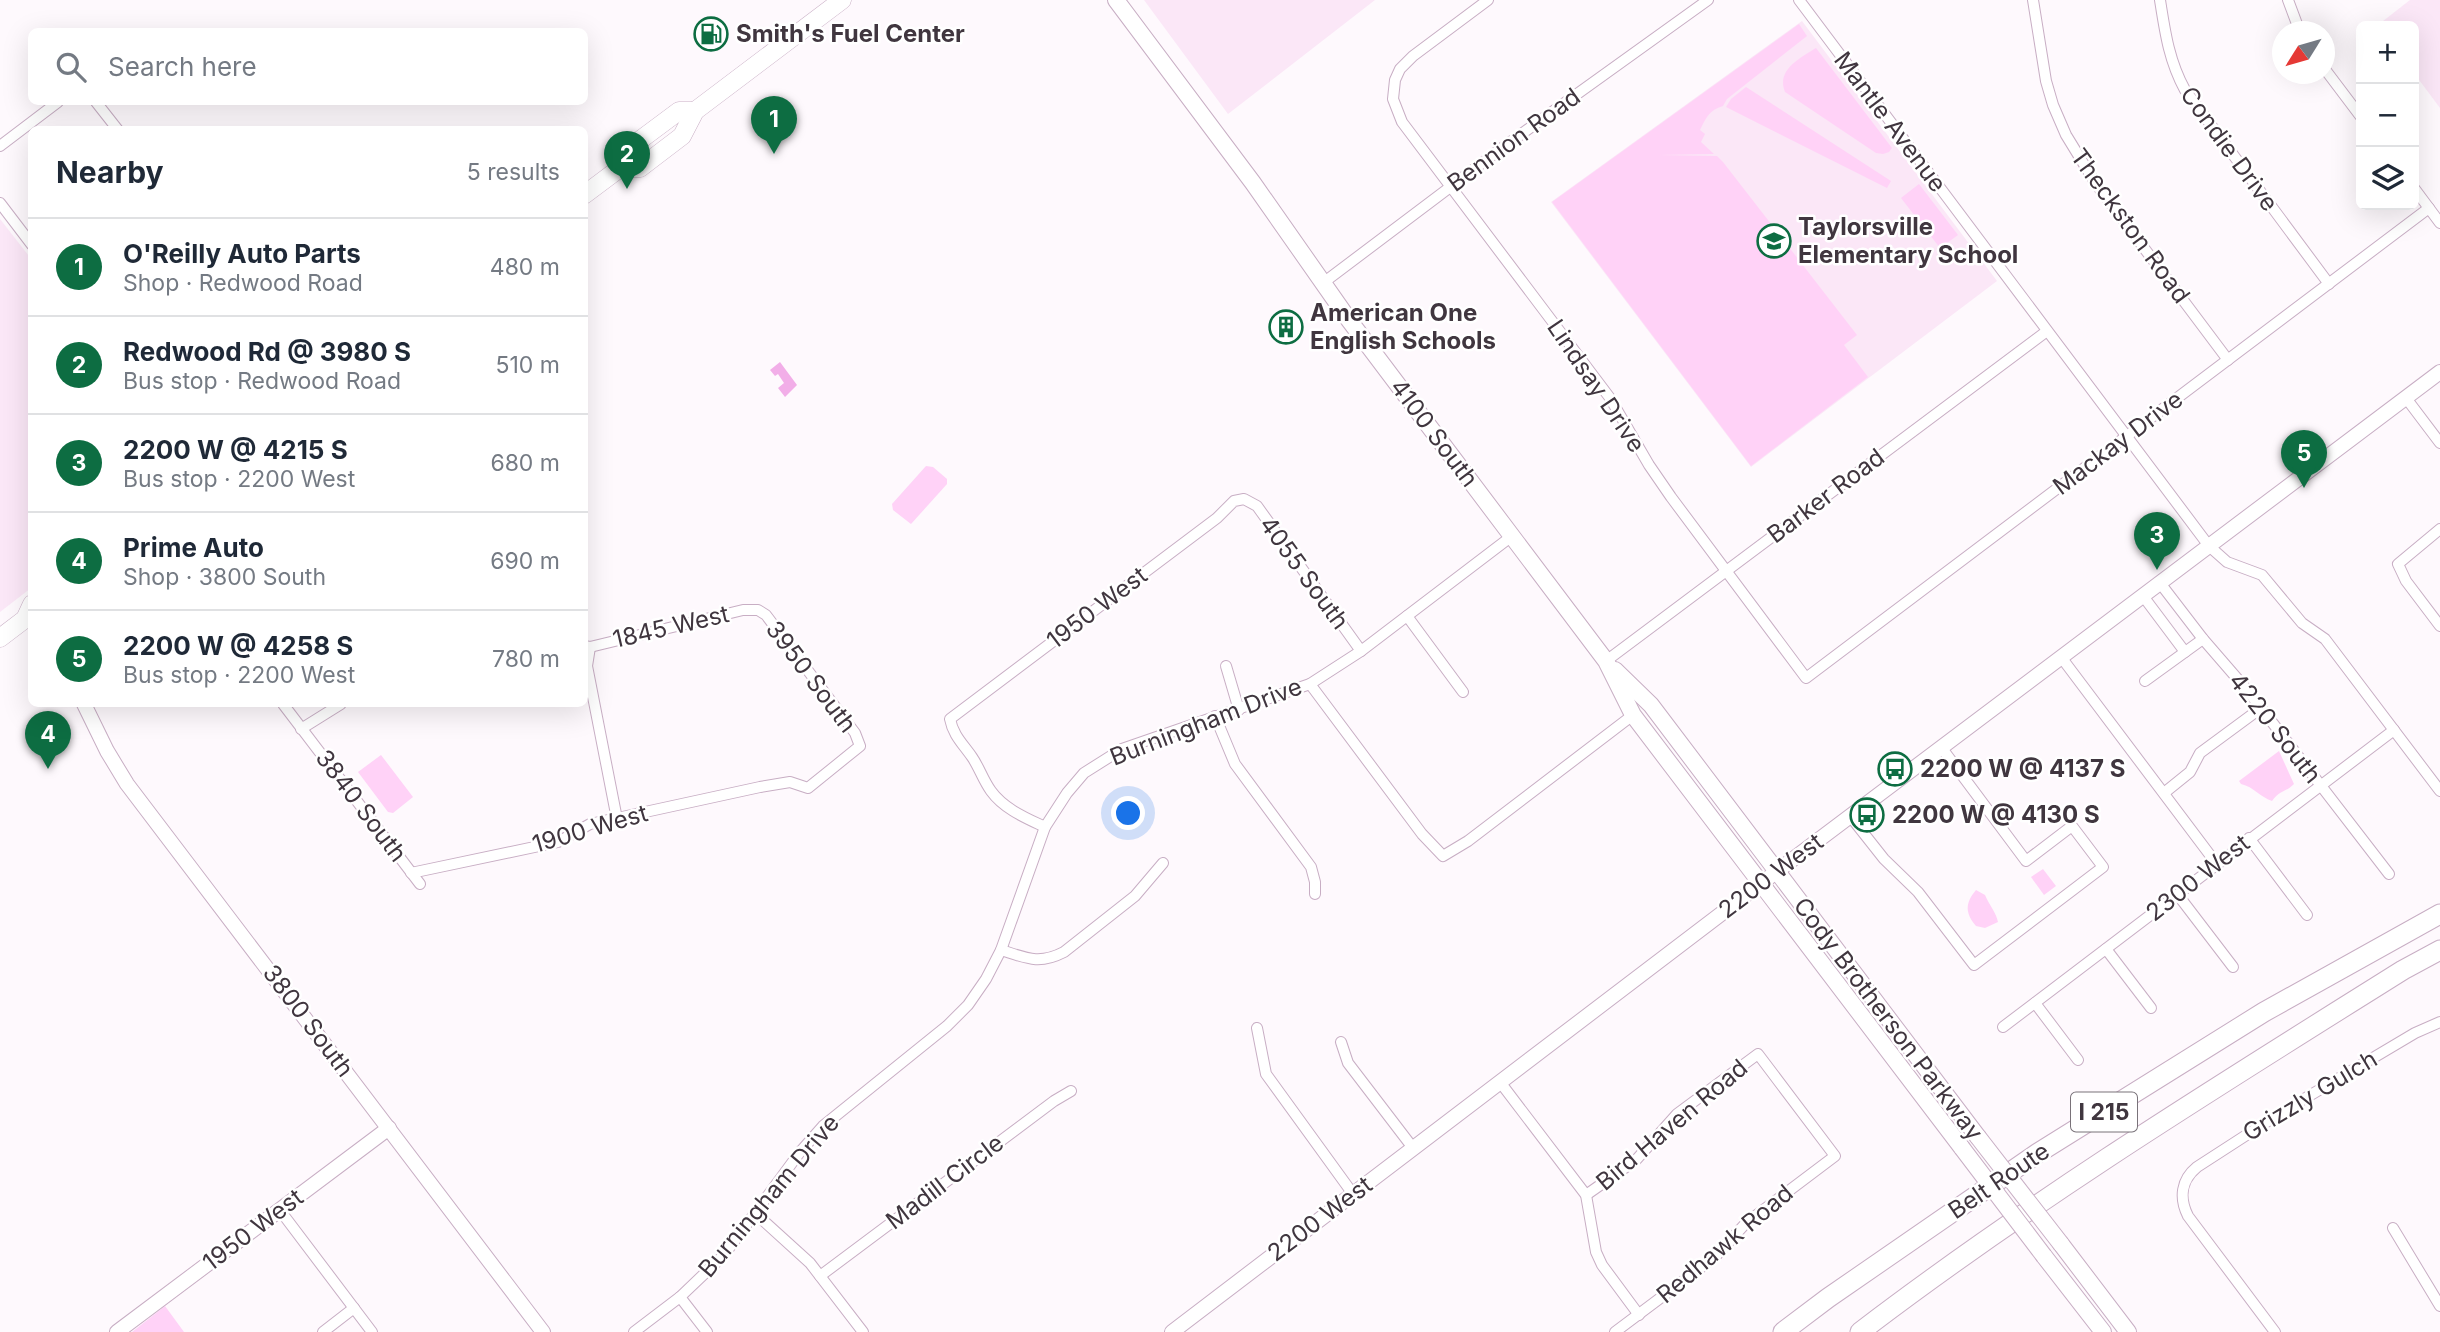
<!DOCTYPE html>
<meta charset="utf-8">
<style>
body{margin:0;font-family:Inter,sans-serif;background:#f6f6f7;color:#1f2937}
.controls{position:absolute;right:21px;top:21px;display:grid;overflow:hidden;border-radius:10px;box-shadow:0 7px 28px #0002}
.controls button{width:63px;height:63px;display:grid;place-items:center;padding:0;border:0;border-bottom:2px solid #e0e1e3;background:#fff;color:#1f2937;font:35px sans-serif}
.compass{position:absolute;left:2272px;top:21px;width:63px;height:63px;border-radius:50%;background:#fff;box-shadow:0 7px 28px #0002;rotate:233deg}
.you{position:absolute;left:1129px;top:814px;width:24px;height:24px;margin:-18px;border:5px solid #fff;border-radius:50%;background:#1a73e8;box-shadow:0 0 0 10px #1a73e833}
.badge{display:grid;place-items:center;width:46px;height:46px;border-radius:50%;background:#0d6d42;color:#fff;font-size:23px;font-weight:700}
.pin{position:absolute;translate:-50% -58px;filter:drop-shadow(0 2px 4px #0008)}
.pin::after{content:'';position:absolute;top:37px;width:24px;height:21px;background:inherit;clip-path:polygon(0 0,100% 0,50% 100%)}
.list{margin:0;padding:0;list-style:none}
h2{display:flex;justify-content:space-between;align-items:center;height:91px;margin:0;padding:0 28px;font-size:30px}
h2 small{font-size:23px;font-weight:400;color:#747a83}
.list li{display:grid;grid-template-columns:46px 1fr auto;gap:21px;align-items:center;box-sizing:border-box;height:98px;padding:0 28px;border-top:2px solid #e0e1e3}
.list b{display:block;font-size:26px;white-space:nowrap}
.list p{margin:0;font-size:23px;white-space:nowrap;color:#747a83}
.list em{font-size:23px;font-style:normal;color:#747a83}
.icon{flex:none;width:38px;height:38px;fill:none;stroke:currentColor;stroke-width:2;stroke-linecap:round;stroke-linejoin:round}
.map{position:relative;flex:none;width:2440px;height:1332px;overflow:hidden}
.search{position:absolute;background:#fff;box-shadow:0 7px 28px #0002;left:28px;top:28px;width:560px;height:77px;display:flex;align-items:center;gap:18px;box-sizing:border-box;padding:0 24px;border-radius:10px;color:#747a83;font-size:26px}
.panel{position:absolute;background:#fff;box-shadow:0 7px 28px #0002;left:28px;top:126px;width:560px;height:581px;border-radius:10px}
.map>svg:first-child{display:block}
.built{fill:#fbe7f7}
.green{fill:#ffd2f7}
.water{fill:#f2aee8}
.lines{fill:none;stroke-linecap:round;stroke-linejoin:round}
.minor-casing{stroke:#c8aec4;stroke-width:12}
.tertiary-casing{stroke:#c8aec4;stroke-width:16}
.secondary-casing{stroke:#c8aec4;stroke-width:18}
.primary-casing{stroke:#c8aec4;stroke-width:19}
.motorway-casing{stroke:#c8aec4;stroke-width:21}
.minor{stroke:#fff;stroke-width:10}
.tertiary{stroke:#fff;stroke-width:14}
.secondary{stroke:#fff;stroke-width:16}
.primary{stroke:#fff;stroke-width:18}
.motorway{stroke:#fff;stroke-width:19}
.secondary-bridge-casing{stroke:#c8aec4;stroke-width:18;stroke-linecap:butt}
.secondary-bridge{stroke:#fff;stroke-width:16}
.labels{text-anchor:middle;stroke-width:5;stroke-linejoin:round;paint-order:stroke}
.shield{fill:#fff;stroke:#797279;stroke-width:2}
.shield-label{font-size:23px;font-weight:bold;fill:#40363f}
.poi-label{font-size:24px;font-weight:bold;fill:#40363f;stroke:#fff;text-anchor:start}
.street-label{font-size:24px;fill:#40363f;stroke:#fff}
</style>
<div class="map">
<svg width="2440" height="1332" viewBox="0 0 2440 1332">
<rect width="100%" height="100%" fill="#fef9fd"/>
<!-- built -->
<g class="built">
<polygon points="1144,0 1375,0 1228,114"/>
<polygon points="2410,0 2440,0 2440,108 2414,73 2414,26 2378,25"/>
<polygon points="1802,21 1997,281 1751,467 1551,202"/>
<polygon points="0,219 32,260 31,588 0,612"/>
</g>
<!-- green -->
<g class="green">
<path d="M 1799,24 L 1807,36 L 1727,99 L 1723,106 C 1709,110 1706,118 1700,130 L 1705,134 L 1701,142 L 1714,154 L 1659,155 L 1717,156 L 1723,162 L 1857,335 L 1844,345 L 1868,377 L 1751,466 L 1552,202 Z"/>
<path d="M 1816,48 L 1892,148 L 1889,152 L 1883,154 L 1876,153 L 1785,92 C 1776,70 1800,58 1816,48 Z"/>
<polygon points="1746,87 1891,181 1887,188 1726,107 1731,99"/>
<polygon points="1919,184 1958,235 1940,248 1901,198"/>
<polygon points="926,466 933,467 947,479 947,484 911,524 893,510 892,504"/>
<path d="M 2279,751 L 2294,784 C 2285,793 2281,789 2272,801 C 2260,797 2254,787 2241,784 L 2239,781 Z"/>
<polygon points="381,755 413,797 393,813 388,812 358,772"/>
<polygon points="2043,869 2056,886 2044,895 2031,877"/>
<path d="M 1976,890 L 1985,895 C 1989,905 1996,912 1998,922 L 1985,928 L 1976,926 C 1965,913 1965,903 1976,890 Z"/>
<polygon points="165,1306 184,1332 132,1332"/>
</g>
<!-- water -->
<polygon class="water" points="780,362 797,385 785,397 778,388 784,383 778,374 775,376 770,370"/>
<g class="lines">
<defs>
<g id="minor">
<polyline points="1488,0 1413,56 1400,69 1395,80 1393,99 1402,122 1610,398 1649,465 1671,497 1806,678 2429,208"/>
<polyline points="1799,0 2209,546 2227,562 2262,575 2302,623 2325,639 2440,791"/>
<polyline points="2033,0 2046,81 2053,105 2066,135 2096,184 2228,360"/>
<path d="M 2160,0 C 2165,32 2169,61 2185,90 L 2329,284"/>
<polyline points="2288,0 2300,32"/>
<polyline points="2324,68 2361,117"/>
<polyline points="96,102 118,130"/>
<polyline points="0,146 58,102"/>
<polyline points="2414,188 2440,223"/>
<polyline points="0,203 32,245"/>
<polyline points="1323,283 1502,148 1708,0"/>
<polyline points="2406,398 2440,443"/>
<polyline points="2440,529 2398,564 2406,581 2440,626"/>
<polyline points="2160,583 2203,639 2248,691 2389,874"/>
<polyline points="2143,596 2185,652"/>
<polyline points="1407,616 1463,692"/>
<polyline points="590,647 587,666 617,819"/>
<polyline points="2061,657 2216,863"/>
<polyline points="1606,661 2047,331"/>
<polyline points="1226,666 1239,710"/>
<polyline points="2145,681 2203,639"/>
<polyline points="1310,684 1422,834 1443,856 1468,841 1633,715"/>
<polyline points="283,704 420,884"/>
<polyline points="1215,716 1235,764 1311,867 1315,882 1315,894"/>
<polyline points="301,729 341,704"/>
<polyline points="2164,793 2190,772 2200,753 2261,708"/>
<polyline points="1850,816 1884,859 1918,892 1974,965 2103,867 2072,826 2026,861 1941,747"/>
<path d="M 1045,827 C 1026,818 1004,809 991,791 C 983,780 979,767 972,757 C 963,744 953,735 950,719 L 1217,518 L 1234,501 L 1244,499 L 1257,506 L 1361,651"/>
<polyline points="2249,838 2307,915"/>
<polyline points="411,873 558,842 590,824 760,787 790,782 808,788 860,746 855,733 766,615 758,610 743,610 590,647 584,646"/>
<polyline points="2178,895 2233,967"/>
<polyline points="2106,949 2151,1008"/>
<path d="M 1001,950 C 1026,958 1039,965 1064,952 L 1135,896 L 1163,863"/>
<polyline points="2035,1003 2078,1060"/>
<polyline points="2003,1027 2394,730"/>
<polyline points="1257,1028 1266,1074 1353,1194"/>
<polyline points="1341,1042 1348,1063 1413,1148"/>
<polyline points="1500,1082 1586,1195 1596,1252 1602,1265 1639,1315"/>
<polyline points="1586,1195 1636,1160 1677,1114 1758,1054 1835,1156 1746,1223 1715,1257 1615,1332"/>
<polyline points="279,1209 372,1332"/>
<polyline points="756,1214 810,1263 863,1332"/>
<polyline points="2393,1228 2440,1306"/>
<polyline points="820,1276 1054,1101 1071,1091"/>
<polyline points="680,1297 707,1332"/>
<polyline points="323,1332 354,1308"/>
<polyline points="634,1332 680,1297 724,1255 800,1152 823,1126 947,1026 968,1005 986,979 1001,950 1045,827 1067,793 1084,773 1122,749 1310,684 1361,651 1512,536"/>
<path d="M 2275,1332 L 2188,1216 C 2179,1198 2181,1180 2197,1167 L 2282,1112 L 2415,1033 L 2440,1022"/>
</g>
<g id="tertiary">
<polyline points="84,704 107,751 127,784 543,1332"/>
<polyline points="117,1332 389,1128"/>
<polyline points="1172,1332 1776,872 2440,372"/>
</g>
<g id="secondary">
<polyline points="1116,0 1253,183 1349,320 1606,661 1633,715 1962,1148"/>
<polyline points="1615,670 1651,705 1978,1137"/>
<polyline points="2061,1244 2128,1332"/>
<polyline points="2044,1256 2103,1332"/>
</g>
<g id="primary">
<polyline points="620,168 640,168 682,136 695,111 842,0"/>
<polyline points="584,195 620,168 632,146 679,111 695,111"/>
<polyline points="0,638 25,619 32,604"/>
</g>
<g id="motorway">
<polyline points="1783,1332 1828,1298 2038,1153 2264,1012 2440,914"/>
<path d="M 1860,1332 C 2033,1200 2218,1086 2403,970 L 2440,950"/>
</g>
</defs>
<!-- minor casing -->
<use href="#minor" class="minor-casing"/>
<!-- tertiary casing -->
<use href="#tertiary" class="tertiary-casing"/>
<!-- secondary casing -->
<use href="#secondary" class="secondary-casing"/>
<!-- primary casing -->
<use href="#primary" class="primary-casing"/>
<!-- motorway casing -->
<use href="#motorway" class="motorway-casing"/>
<!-- minor -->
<use href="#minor" class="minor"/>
<!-- tertiary -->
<use href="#tertiary" class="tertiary"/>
<!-- secondary -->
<use href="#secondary" class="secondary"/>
<!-- primary -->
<use href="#primary" class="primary"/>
<!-- motorway -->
<use href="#motorway" class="motorway"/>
<defs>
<g id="secondary-bridge">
<polyline points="1978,1137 2061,1244"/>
<polyline points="1962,1148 2044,1256"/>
</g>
</defs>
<!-- secondary-bridge casing -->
<use href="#secondary-bridge" class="secondary-bridge-casing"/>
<!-- secondary-bridge -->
<use href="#secondary-bridge" class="secondary-bridge"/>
</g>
<!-- icons -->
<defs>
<symbol id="fuel-ring" viewBox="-11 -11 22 22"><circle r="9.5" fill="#fff" stroke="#0d6d42" stroke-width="1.5"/><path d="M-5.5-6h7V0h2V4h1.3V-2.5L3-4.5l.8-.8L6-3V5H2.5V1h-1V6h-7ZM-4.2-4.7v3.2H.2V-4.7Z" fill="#0d6d42"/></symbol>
<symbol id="school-ring" viewBox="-11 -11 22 22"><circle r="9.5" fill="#fff" stroke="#0d6d42" stroke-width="1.5"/><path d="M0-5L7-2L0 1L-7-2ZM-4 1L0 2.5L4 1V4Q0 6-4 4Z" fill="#0d6d42"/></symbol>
<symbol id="building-ring" viewBox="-11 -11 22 22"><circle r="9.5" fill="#fff" stroke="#0d6d42" stroke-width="1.5"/><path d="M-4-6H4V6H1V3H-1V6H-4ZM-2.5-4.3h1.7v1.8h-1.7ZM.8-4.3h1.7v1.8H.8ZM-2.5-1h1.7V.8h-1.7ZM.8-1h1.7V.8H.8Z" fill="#0d6d42"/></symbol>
<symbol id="bus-ring" viewBox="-11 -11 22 22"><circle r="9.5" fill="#fff" stroke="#0d6d42" stroke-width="1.5"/><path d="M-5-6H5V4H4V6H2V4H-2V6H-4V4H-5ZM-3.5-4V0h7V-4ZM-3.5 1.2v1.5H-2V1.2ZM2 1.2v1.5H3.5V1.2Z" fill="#0d6d42"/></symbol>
</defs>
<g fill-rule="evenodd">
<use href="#fuel-ring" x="692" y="15" width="38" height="38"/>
<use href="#school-ring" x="1755" y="222" width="38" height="38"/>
<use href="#building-ring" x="1267" y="308" width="38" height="38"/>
<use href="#bus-ring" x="1876" y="750" width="38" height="38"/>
<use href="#bus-ring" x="1848" y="796" width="38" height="38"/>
</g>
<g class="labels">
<!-- shield labels -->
<rect class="shield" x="2071" y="1092.5" width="66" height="39" rx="5"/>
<g class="shield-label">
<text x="2104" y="1120">I 215</text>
</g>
<!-- poi labels -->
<g class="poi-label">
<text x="736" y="42">Smith's Fuel Center</text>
<text x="1798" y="235">Taylorsville<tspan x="1798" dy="28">Elementary School</tspan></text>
<text x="1310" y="321">American One<tspan x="1310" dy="28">English Schools</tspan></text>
<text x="1920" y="777">2200 W @ 4137 S</text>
<text x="1892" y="823">2200 W @ 4130 S</text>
</g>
<!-- street labels -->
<g class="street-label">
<text transform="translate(1890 122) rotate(53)" y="8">Mantle Avenue</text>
<text transform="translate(1514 140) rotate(-36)" y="8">Bennion Road</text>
<text transform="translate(2229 149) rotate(54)" y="8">Condie Drive</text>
<text transform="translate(2130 226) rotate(54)" y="8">Theckston Road</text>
<text transform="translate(1596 386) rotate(56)" y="8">Lindsay Drive</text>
<text transform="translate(1434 433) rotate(53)" y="8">4100 South</text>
<text transform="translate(2118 443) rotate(-37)" y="8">Mackay Drive</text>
<text transform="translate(1826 496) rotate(-37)" y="8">Barker Road</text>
<text transform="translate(1304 573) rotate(54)" y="8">4055 South</text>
<text transform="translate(1097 608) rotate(-37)" y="8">1950 West</text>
<text transform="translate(671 627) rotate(-13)" y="8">1845 West</text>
<text transform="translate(811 677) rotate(53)" y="8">3950 South</text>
<text transform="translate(1206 722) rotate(-21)" y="8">Burningham Drive</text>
<text transform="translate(2275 728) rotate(52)" y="8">4220 South</text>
<text transform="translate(361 806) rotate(53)" y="8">3840 South</text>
<text transform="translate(590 829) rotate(-16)" y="8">1900 West</text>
<text transform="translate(1771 876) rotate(-37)" y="8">2200 West</text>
<text transform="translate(2198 878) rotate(-38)" y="8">2300 West</text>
<text transform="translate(1888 1019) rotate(53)" y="8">Cody Brotherson Parkway</text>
<text transform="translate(308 1021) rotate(53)" y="8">3800 South</text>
<text transform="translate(2310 1096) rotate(-31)" y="8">Grizzly Gulch</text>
<text transform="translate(1672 1125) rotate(-40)" y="8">Bird Haven Road</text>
<text transform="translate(1999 1181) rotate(-34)" y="8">Belt Route</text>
<text transform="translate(945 1182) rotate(-37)" y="8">Madill Circle</text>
<text transform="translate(769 1196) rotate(-50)" y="8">Burningham Drive</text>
<text transform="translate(1320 1219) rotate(-37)" y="8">2200 West</text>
<text transform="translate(253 1230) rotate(-37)" y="8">1950 West</text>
<text transform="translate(1725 1244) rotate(-40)" y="8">Redhawk Road</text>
</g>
</g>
</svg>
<div class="controls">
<button>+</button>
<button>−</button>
<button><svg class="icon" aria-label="layers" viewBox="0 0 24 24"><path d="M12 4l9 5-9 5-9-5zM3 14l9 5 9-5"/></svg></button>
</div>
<svg class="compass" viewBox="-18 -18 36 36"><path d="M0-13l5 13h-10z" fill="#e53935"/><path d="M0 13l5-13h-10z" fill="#747a83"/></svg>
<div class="you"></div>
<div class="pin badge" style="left:774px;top:154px">1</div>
<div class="pin badge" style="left:627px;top:189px">2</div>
<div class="pin badge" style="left:2157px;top:570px">3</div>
<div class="pin badge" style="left:48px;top:769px">4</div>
<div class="pin badge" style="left:2304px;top:488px">5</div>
<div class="search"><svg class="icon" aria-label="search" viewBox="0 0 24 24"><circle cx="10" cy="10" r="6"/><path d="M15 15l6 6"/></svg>Search here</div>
<section class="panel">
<h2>Nearby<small>5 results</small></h2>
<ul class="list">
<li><span class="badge">1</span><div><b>O'Reilly Auto Parts</b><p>Shop · Redwood Road</p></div><em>480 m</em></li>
<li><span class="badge">2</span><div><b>Redwood Rd @ 3980 S</b><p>Bus stop · Redwood Road</p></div><em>510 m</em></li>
<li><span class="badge">3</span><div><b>2200 W @ 4215 S</b><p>Bus stop · 2200 West</p></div><em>680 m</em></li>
<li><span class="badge">4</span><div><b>Prime Auto</b><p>Shop · 3800 South</p></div><em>690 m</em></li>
<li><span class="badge">5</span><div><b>2200 W @ 4258 S</b><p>Bus stop · 2200 West</p></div><em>780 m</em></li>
</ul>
</section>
</div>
